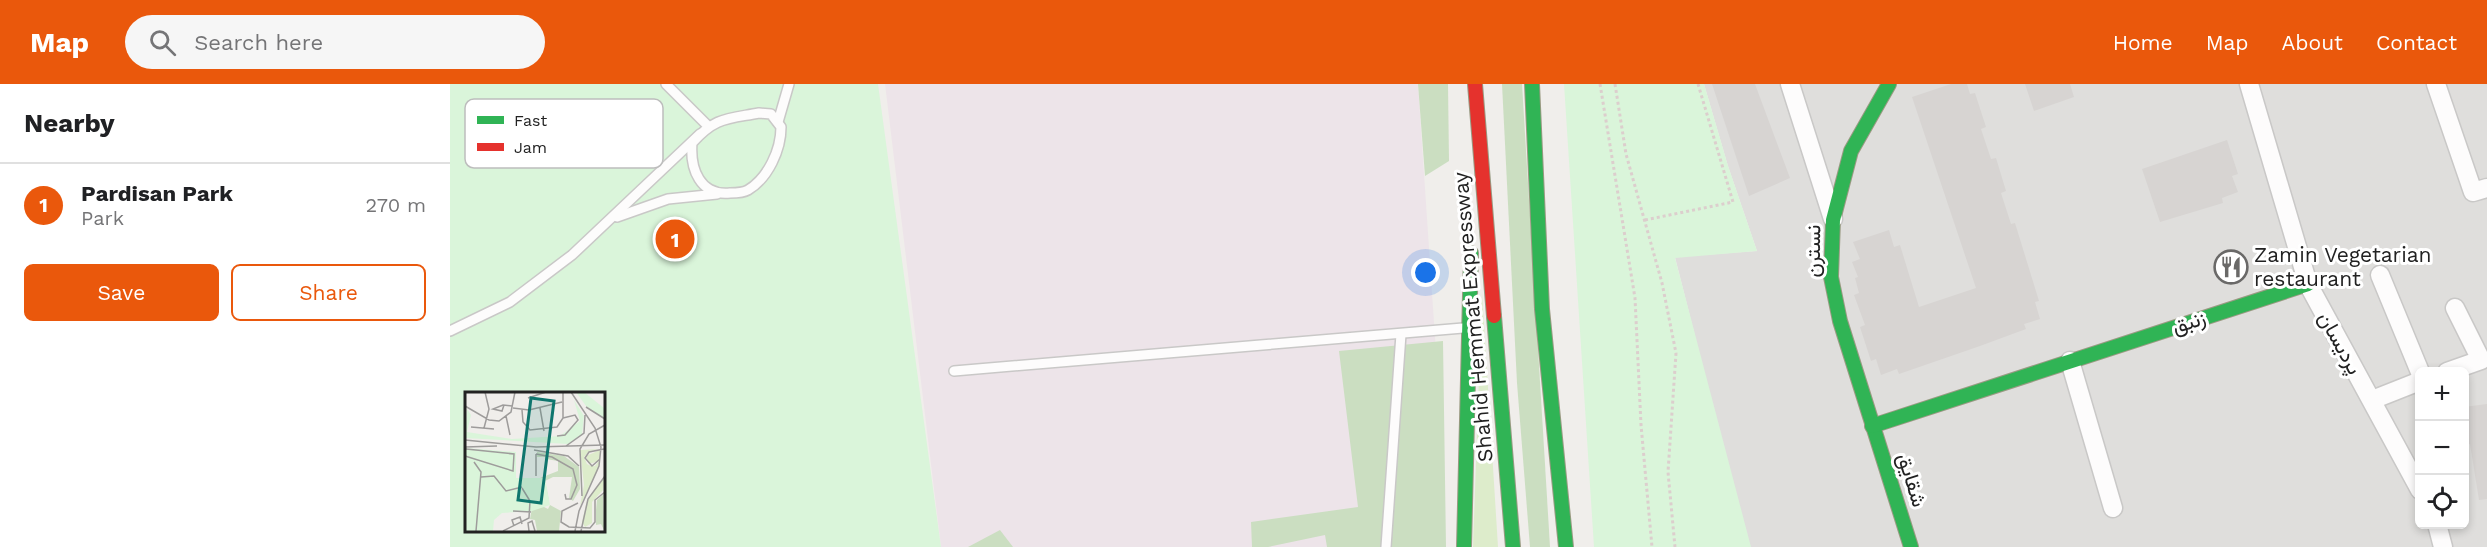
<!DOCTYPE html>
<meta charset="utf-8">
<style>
body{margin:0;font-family:"Work Sans",Vazirmatn,sans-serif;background:#f6f6f6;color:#202124}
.controls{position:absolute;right:18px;bottom:18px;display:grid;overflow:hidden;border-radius:9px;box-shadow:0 3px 9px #0003}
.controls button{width:54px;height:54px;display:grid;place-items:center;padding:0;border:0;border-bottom:2px solid #e0e0e0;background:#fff;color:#202124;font:30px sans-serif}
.you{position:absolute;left:976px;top:189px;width:21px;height:21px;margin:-15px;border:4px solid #fff;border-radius:50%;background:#1a73e8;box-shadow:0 0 0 9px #1a73e833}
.badge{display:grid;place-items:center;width:39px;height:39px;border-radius:50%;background:#ea580c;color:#fff;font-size:20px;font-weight:700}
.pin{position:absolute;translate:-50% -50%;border:3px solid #fff;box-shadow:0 2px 6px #0006}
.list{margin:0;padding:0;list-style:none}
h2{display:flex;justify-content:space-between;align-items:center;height:78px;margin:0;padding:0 24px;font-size:26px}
h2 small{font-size:20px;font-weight:400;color:#757577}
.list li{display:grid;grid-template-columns:39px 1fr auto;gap:18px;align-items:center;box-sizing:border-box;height:84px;padding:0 24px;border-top:2px solid #e0e0e0}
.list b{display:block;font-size:22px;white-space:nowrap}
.list p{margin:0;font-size:20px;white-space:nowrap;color:#757577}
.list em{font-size:20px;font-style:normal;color:#757577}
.actions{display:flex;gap:12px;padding:18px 24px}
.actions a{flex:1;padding:14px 0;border:2px solid #ea580c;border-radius:9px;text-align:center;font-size:21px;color:#ea580c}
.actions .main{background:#ea580c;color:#fff}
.icon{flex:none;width:33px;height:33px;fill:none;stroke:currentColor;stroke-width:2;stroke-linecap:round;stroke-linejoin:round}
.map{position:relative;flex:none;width:2037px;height:463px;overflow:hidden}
header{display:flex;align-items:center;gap:36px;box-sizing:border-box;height:84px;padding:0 30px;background:#ea580c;color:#fff}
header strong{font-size:28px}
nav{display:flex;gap:33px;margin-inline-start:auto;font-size:21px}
.search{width:420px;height:54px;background:#f6f6f6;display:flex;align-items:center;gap:15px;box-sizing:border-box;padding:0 21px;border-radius:33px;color:#757577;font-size:22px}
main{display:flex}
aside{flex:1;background:#fff}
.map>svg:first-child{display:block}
.residential{fill:#dfdedc;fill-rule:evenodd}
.industrial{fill:#ede4e9}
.grass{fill:#ddeccb}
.forest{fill:#cbdec1}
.park{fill:#daf5da;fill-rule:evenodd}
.building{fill:#d7d4d2}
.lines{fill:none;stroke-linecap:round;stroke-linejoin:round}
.lane-casing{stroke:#c9c8c7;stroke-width:12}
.street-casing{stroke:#c9c8c7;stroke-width:21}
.fast-casing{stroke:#999a82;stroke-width:16}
.jam-casing{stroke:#999a82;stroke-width:16}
.path{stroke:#dccecd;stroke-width:3;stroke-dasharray:3 3;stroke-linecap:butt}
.lane{stroke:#fdfcfc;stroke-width:9}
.street{stroke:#fdfcfc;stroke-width:18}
.fast{stroke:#30b455;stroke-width:14}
.jam{stroke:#e5322d;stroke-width:14}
.labels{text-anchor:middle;stroke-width:6;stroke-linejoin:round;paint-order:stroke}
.street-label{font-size:21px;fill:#222;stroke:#fff}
.poi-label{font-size:21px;fill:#222;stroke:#fff;text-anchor:start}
.inset-road{fill:none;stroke:#9e9c9b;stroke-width:1.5}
.view{fill:#0f766e;fill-opacity:0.15;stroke:#0f766e;stroke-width:3}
.inset-edge{fill:none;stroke:#222;stroke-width:3}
.key{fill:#fff;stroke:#bdbdbd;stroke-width:1.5}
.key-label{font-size:16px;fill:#222}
</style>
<header>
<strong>Map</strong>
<div class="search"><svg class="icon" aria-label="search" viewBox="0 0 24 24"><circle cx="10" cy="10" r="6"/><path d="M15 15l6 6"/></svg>Search here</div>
<nav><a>Home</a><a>Map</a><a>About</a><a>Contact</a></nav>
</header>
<main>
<aside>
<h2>Nearby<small></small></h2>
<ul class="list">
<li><span class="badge">1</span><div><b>Pardisan Park</b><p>Park</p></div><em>270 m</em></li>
</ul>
<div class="actions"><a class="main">Save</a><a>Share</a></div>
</aside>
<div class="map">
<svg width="2037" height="463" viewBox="0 0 2037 463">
<rect width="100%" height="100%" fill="#f0eeeb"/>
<!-- residential -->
<path class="residential" d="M 1254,0 L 2037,0 L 2037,463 L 1298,463 L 1225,173 L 1307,167 L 1278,82 ZM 1970,288 L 2014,288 L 2014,440 L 1970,440 Z"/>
<!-- industrial -->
<polygon class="industrial" points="435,0 968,0 987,283 973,463 491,463"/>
<!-- grass -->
<polygon class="grass" points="1032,208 1048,463 1023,463"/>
<!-- forest -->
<g class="forest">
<polygon points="968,0 998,0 999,77 975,92"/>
<polygon points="1052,0 1072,0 1100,463 1080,463 1067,299"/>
<polygon points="993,257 996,463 877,463 875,451 818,463 802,463 801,438 908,423 889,267"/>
<polygon points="550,446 563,463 518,463"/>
</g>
<!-- park -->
<g class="park">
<path d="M 0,0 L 428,0 L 491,463 L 0,463 ZM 16,310 L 153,310 L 153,446 L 16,446 Z"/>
<polygon points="1114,0 1254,0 1278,82 1307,167 1225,174 1301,463 1144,463"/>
</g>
<!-- building -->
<g class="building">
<polygon points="1262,0 1305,0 1340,94 1299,112"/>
<polygon points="1501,0 1517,0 1520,10 1525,9 1536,43 1531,45 1541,75 1546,74 1556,107 1551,109 1561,140 1565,139 1589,217 1585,218 1590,235 1574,240 1576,245 1530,262 1449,290 1447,285 1431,291 1426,275 1421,277 1410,243 1415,241 1404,211 1409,209 1405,194 1408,193 1402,178 1410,175 1403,158 1439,146 1444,163 1450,161 1469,223 1526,204 1462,13"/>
<polygon points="1575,0 1620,0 1624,13 1584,27"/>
<polygon points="1777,56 1788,90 1782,92 1788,108 1772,114 1773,119 1710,138 1692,85"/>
<polygon points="2037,320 2037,415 2029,416 2020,360 2014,363 2014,323"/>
</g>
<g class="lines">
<defs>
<g id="lane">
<polyline points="216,0 258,42"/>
<path d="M 309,29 L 321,30 L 331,43 C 331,66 318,94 298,106 C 293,109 285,109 280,109 C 250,112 240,85 242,59 C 265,33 277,35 309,29 Z"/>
<polyline points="328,38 339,0"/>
<polyline points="167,133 218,115 267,110"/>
<polyline points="0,247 60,218 122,171 250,50"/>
<polyline points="504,287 1013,244"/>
<polyline points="936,463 951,250"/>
</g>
<g id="street">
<polyline points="1340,0 1383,135"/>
<polyline points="1799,0 1858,200 1970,406"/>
<polyline points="1986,0 2023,108 2037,104"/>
<polyline points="1930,191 1970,288"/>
<polyline points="1620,277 1663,424"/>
<polyline points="1997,288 2031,276 2005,224"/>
<polyline points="1922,316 1970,297"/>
<polyline points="1987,440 1993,463"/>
</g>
<g id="fast">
<polyline points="1082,0 1092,225 1116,463"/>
<polyline points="1439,0 1401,67 1383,136 1381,193 1390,237 1461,463"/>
<polyline points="1044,232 1063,463"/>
<polyline points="1422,342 1858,200"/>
<polyline points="1014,463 1021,169"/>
</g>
<polyline id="jam" points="1025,0 1044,232"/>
</defs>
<!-- lane casing -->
<use href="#lane" class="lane-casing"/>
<!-- street casing -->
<use href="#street" class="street-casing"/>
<!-- fast casing -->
<use href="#fast" class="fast-casing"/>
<!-- jam casing -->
<use href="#jam" class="jam-casing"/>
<!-- path -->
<g class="path">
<polyline points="1150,0 1185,214 1191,341 1202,463"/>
<polyline points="1165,0 1176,70 1212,199 1226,269 1218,388 1225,463"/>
<polyline points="1195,136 1283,118 1248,0"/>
</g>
<!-- lane -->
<use href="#lane" class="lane"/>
<!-- street -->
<use href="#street" class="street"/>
<!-- fast -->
<use href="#fast" class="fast"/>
<!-- jam -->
<use href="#jam" class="jam"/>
</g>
<!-- icons -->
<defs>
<symbol id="restaurant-ring" viewBox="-11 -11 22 22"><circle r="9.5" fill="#fff" stroke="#6a6968" stroke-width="1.5"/><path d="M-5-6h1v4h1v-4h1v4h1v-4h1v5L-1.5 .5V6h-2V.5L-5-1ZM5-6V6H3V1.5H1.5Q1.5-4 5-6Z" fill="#6a6968"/></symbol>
</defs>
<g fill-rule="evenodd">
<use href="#restaurant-ring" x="1762" y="164" width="38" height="38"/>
</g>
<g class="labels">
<!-- street labels -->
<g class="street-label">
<text transform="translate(1363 167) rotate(-89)" y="7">نسترن</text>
<text transform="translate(1023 233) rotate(-95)" y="7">Shahid Hemmat Expressway</text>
<text transform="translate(1739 238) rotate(-17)" y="7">زنبق</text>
<text transform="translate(1890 259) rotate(61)" y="7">پردیسان</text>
<text transform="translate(1462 396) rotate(73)" y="7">شقایق</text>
</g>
<!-- poi labels -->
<g class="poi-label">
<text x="1804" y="178">Zamin Vegetarian<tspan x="1804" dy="24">restaurant</tspan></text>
</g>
</g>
<!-- overview -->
<g transform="translate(15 308)">
<rect width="140" height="140" fill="#f0eeeb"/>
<path d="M 135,57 L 124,59 L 119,65 L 122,72 L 126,74 L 130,74 L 134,69 L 124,72 L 121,64 L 135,58 L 135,64 L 133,78 L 115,114 L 119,93 L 115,58 ZM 139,85 L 138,98 L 127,110 L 127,131 L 120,135 L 117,130 L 122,108 Z" fill="#ddeccb"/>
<path d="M 72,60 L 99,64 L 114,75 L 115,97 L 108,109 L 104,106 L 107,85 L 88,85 L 80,89 L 84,109 L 75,86 L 93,79 L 93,69 L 81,67 L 80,70 L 80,65 L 72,65 ZM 139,102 L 138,108 L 139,138 L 136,132 L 131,133 L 131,118 L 132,108 ZM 75,113 L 83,117 L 85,113 L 96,119 L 94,139 L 72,139 L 70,128 L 65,127 L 67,116 Z" fill="#cbdec1"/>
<path d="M 111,0 L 119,0 L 139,16 L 139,27 L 121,14 ZM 109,8 L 119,24 L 117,42 L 103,52 L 0,46 L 2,17 L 6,23 L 2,40 L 47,47 L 95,44 L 115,29 ZM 0,56 L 51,60 L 51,86 L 80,86 L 85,113 L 67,119 L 37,121 L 29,128 L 28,139 L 0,139 Z" fill="#daf5da"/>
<path class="inset-road" d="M 106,0 L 130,36 L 136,55 L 134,74 L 114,119 L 110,139M 63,6 L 81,0M 39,13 L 37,19 L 28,17 L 38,13 L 47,14M 0,14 L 24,28 L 34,29 L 46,20 L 50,0M 121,15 L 140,27M 48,16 L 64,18 L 97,10M 75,16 L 79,39M 57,18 L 58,30 L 65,38 L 92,35 L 98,26 L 98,0M 41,24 L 45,43M 6,35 L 29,37M 19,36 L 24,17 L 20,0M 92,44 L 100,43 L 113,28 L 110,23 L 98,26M 0,48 L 71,55 L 139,53M 101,54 L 119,41 L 120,23M 0,55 L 32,54M 69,58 L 103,64 L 114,74M 71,62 L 87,65 L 108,77 L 112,93 L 106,107 L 101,107 L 100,102M 0,64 L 48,79 L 49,62 L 1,57M 135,67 L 127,74 L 120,66 L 124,60 L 139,57M 9,70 L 16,80 L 11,139M 71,84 L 71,62M 16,85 L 29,84 L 41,99 L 57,95M 117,104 L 115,57 L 124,42 L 140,33M 113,111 L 97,119 L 96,130 L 104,135 L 125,136 L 130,130 L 130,108 L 140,100M 48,119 L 66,120M 49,134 L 47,128 L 55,125 L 57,132M 38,139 L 64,126 L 65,109 L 57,96M 64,139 L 63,131 L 67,129 L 70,139M 116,139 L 123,107 L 140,84"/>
<path class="view" d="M 66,6 L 89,9 L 76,111 L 53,108 Z"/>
<rect width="140" height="140" class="inset-edge"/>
</g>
<!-- legend -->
<rect x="15" y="15" width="198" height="69" rx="9" class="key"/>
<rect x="27" y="32" width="27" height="8" fill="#30b455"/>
<rect x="27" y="59" width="27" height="8" fill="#e5322d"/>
<g class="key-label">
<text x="64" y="42">Fast</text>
<text x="64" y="69">Jam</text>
</g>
</svg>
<div class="controls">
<button>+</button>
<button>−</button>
<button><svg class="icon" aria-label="locate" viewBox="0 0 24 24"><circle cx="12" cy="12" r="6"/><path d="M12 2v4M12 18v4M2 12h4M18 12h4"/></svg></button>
</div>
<div class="you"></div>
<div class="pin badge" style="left:225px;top:155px">1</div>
</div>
</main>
